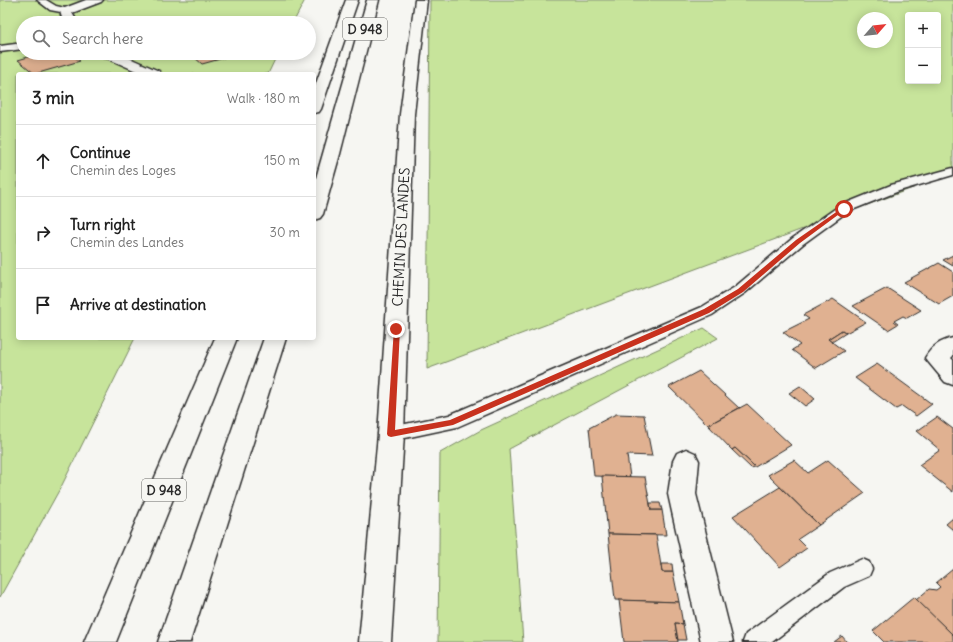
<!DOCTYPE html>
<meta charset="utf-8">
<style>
body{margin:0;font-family:Delius,sans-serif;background:#f6f6f6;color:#222}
.controls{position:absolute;right:12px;top:12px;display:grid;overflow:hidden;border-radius:4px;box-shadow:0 2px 10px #0003}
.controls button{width:36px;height:36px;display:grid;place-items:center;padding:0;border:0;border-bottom:1px solid #e0e0e0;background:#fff;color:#222;font:20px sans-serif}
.compass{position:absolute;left:857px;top:12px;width:36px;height:36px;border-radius:50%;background:#fff;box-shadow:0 2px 10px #0003;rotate:62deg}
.stop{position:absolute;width:12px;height:12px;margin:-9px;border:3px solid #c8321e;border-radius:50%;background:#fff}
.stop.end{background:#c8321e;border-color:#fff;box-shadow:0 1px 4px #0008}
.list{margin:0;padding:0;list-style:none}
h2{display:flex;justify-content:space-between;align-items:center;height:52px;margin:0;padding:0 16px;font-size:17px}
h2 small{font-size:13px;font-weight:400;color:#767676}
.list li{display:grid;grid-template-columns:26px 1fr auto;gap:12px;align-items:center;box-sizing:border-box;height:72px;padding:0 16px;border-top:1px solid #e0e0e0}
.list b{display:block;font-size:15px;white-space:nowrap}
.list p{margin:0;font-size:13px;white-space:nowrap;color:#767676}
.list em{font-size:13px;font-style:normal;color:#767676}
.icon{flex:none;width:22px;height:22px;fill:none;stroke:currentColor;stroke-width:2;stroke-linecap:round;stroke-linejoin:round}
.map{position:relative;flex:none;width:953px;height:642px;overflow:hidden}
.search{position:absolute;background:#fff;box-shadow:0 2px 10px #0003;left:16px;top:16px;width:300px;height:44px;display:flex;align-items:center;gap:10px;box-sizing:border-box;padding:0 14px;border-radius:22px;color:#767676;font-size:15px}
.panel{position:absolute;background:#fff;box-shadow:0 2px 10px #0003;left:16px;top:72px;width:300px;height:268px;border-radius:4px}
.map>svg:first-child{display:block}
.green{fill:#c7e49b;stroke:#798863;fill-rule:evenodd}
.building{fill:#e0b191;stroke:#2b2b2b}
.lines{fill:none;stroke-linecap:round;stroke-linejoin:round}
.lane-casing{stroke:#2b2b2b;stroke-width:3}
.street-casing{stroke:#2b2b2b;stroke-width:3}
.highway-casing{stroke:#2b2b2b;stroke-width:3}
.lane{fill:#f6f6f2;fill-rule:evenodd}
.street{fill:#f6f6f2;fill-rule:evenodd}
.highway{fill:#f6f6f2;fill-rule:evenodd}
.route{fill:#c8321e}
.labels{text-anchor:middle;stroke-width:4;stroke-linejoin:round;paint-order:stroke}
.shield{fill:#f6f6f2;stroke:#686867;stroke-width:1}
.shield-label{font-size:13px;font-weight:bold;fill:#2b2b2b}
.street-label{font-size:14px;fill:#2b2b2b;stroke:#f6f6f2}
</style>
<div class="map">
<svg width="953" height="642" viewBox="0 0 953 642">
<rect width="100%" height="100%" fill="#f6f6f2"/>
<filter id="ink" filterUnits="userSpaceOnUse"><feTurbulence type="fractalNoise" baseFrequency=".025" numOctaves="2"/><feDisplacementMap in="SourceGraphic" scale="8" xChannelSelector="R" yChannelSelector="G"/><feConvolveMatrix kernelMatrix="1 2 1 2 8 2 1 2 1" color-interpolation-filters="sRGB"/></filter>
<g filter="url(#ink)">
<!-- green -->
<g class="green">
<polygon points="0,0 305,0 293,23 23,23 23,53 278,53 268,74 18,74 18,338 135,338 62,485 0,597"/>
<path d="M 430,0 L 953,0 L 953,173 L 427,369 ZM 908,15 L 938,15 L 938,81 L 908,81 ZM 863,18 L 887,18 L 887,42 L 863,42 Z"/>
<polygon points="704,328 718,338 509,449 523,642 438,642 440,453 481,430"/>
</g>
<!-- building -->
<g class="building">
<polygon points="42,53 69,53 80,61 35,74 18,60"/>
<polygon points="209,53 228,53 231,56 202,64 194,57"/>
<polygon points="953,255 953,266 943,260"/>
<polygon points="939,263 953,272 953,296 939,304 904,282"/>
<polygon points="887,288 921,310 907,318 903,316 894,321 898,324 888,330 853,306"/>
<polygon points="833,299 866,322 846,333 842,330 828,339 844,351 816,368 792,350 800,345 783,332 809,319 803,315"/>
<polygon points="842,330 846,333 832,342 828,339"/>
<polygon points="877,364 932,404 916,416 902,406 896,409 855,378"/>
<polygon points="699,371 739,408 708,425 669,387"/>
<polygon points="800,386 815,399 805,406 789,393"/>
<polygon points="747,404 791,445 755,467 735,448 732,450 708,425"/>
<polygon points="616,414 644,415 652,456 627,455 630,477 594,476 589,428"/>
<polygon points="937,417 953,429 953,492 919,465 940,450 917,431"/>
<polygon points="735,448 755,467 751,468 732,450"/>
<polygon points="794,460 808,473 828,460 865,493 819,525 768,475"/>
<polygon points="602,476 645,477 651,510 662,510 666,535 608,534"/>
<polygon points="780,487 819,525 798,539 807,548 780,567 733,516"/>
<polygon points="650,503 660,503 662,510 651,510"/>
<polygon points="953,518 953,530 946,524"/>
<polygon points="608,534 656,535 662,572 673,572 679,602 615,600"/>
<polygon points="661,564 672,564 673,572 662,572"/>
<polygon points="953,569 953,635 916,600 929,589 936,590 940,587 936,583"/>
<polygon points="914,597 953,635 953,642 884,642 873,631"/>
<polygon points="619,600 679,602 683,624 675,623 678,642 624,642"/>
<polygon points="675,623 683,624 686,640 678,640"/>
<polygon points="842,636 847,642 834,642"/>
</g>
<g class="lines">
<defs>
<g id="lane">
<polygon points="37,0 46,0 56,6 69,9 70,11 66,13 50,10"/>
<polygon points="23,43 23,49 0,52 0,46"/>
<polygon points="953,168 953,175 899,191 847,212 803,244 745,293 712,315 457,427 391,441 385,439 382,434 385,429 391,427 449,415 702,307 735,287 793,238 839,206 891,185"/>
<polygon points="862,559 869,562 872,569 869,576 844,587 772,642 743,642 746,634 830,573"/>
</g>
<g id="street">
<polygon points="86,0 103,0 101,2 72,13 78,23 66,23 62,18 60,11 62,9"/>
<polygon points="415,0 427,0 414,114 404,434 391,642 359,642 378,434 400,114"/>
<polygon points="101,53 118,53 159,71 161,74 143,74 102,56"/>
<path d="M 953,338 L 953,356 L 951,358 L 953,360 L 953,385 L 945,382 L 925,358 C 932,346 940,341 953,338 Z"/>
<polygon points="686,449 695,453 699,461 696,494 733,642 701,642 668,494 673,461 677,453"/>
</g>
<g id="highway">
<polygon points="346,0 358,0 321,109 319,112 314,113 314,89"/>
<polygon points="367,0 379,0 340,154 323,214 320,218 314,220 314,185"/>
<polygon points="215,338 237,338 116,642 84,642"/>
<polygon points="264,338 286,338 190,642 158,642"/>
</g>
</defs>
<!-- lane casing -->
<use href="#lane" class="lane-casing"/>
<!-- street casing -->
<use href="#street" class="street-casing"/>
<!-- highway casing -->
<use href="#highway" class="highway-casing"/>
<!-- lane -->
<use href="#lane" class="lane"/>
<!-- street -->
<use href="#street" class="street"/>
<!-- highway -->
<use href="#highway" class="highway"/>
</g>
</g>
<!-- route -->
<polygon class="route" points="842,208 846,209 800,243 743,292 709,313 453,425 391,437 388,436 387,434 394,328 396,327 400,329 395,430 450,420 704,309 738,289 796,240"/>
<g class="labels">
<!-- shield labels -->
<g class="shield">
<rect x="343" y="18" width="44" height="22" rx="3"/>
<rect x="142" y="479" width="44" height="22" rx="3"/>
</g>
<g class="shield-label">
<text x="365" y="34">D 948</text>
<text x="164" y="495">D 948</text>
</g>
<!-- street labels -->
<g class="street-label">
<text transform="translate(401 237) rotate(-87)" y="5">CHEMIN DES LANDES</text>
</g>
</g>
</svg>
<div class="controls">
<button>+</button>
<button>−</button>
</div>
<svg class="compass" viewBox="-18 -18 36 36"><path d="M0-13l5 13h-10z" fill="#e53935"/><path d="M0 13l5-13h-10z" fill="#767676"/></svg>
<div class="stop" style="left:844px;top:209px"></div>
<div class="stop end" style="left:396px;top:329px"></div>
<div class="search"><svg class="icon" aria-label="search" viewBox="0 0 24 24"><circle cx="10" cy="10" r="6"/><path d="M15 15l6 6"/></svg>Search here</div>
<section class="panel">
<h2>3 min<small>Walk · 180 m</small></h2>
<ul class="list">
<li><svg class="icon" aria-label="ahead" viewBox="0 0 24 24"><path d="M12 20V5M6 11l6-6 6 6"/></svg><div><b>Continue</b><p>Chemin des Loges</p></div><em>150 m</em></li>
<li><svg class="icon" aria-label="right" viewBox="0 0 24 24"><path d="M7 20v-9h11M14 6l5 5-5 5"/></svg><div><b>Turn right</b><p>Chemin des Landes</p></div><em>30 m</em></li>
<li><svg class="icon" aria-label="arrive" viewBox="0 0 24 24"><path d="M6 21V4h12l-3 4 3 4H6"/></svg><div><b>Arrive at destination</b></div></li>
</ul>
</section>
</div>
